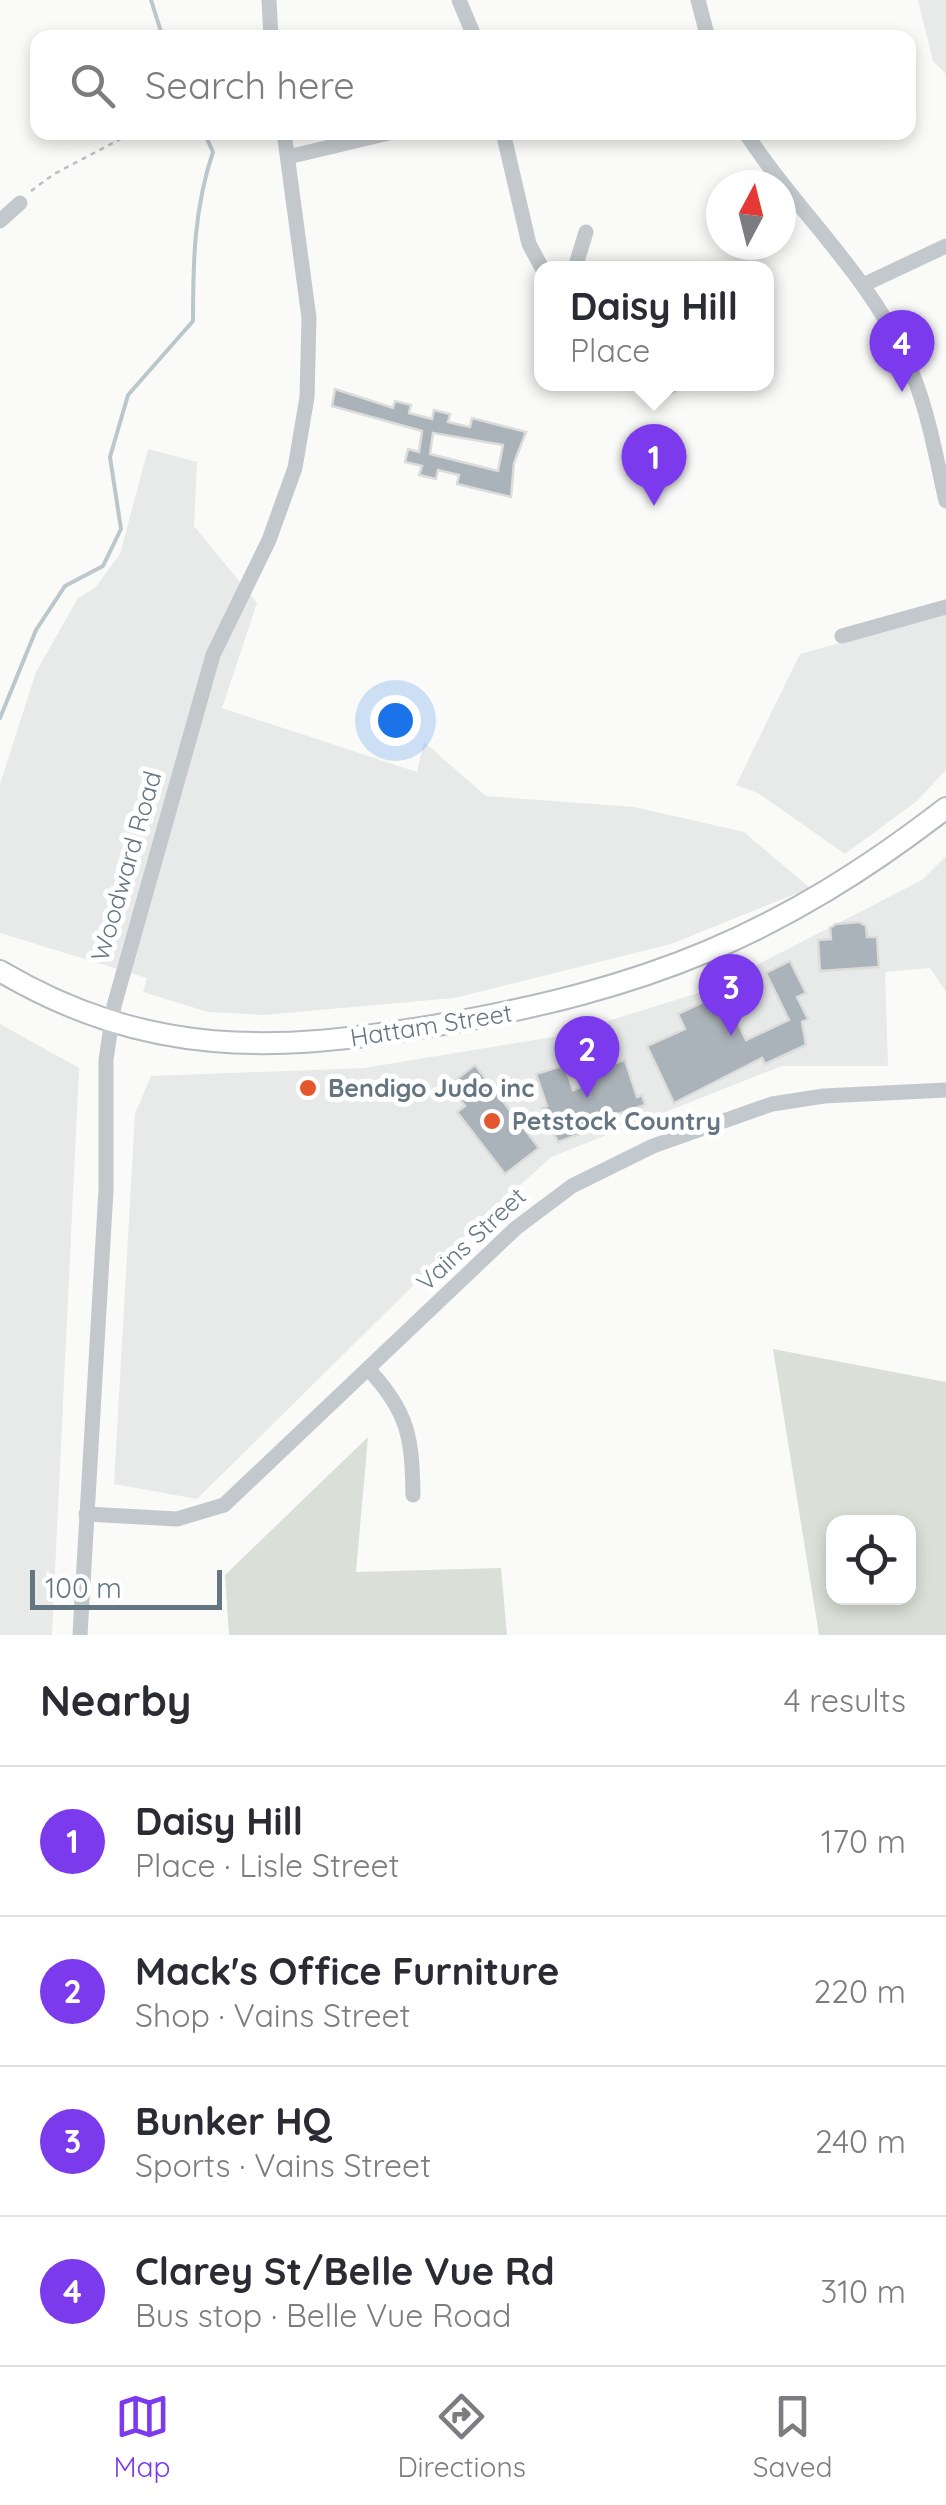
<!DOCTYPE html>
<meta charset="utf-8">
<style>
body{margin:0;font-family:Quicksand,sans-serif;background:#f2f2f3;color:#2b2b33}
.controls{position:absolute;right:30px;bottom:30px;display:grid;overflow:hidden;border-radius:20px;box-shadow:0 5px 15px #0003}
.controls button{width:90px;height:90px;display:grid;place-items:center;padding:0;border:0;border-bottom:2px solid #e1e1e2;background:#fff;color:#2b2b33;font:50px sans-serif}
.compass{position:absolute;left:706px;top:170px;width:90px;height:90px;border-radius:50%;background:#fff;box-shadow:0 5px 15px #0003;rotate:7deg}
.scale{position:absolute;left:30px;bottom:25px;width:192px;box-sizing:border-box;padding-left:10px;border:5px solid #657683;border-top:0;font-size:28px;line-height:35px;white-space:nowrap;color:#657683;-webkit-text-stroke:8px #fff;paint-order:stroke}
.you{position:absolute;left:395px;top:720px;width:35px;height:35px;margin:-25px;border:8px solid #fff;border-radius:50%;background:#1a73e8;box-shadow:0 0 0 15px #1a73e833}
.badge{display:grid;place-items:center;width:65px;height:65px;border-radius:50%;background:#7c3aed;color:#fff;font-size:32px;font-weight:700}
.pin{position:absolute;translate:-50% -82px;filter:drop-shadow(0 2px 5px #0008)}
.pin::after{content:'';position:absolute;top:52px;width:35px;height:30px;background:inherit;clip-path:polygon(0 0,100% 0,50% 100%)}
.popup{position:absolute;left:534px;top:261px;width:240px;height:130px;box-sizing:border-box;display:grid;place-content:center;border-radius:20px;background:#fff;filter:drop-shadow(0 2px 8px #0005);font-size:32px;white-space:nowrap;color:#7c7c81}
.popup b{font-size:38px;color:#2b2b33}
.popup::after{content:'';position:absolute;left:50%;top:100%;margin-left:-20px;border:20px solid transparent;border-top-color:#fff}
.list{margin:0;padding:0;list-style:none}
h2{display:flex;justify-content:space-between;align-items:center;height:130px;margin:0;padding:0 40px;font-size:42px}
h2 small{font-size:32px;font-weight:400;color:#7c7c81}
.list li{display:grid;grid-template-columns:65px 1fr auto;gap:30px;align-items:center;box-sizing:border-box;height:150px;padding:0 40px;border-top:2px solid #e1e1e2}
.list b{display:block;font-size:38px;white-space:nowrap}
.list p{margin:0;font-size:32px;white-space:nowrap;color:#7c7c81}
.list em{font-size:32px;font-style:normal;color:#7c7c81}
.icon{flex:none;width:55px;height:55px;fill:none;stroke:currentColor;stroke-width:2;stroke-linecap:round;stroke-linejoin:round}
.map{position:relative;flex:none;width:946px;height:1635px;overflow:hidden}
.search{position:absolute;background:#fff;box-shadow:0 5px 15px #0003;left:30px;right:30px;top:30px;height:110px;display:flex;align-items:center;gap:25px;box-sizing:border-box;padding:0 35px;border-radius:20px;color:#7c7c81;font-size:38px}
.sheet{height:730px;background:#fff}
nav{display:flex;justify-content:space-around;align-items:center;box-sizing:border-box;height:140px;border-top:2px solid #e1e1e2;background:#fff;font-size:28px;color:#7c7c81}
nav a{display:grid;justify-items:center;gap:5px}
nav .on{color:#7c3aed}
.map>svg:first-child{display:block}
.built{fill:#e8e9e9}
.green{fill:#dadfd7;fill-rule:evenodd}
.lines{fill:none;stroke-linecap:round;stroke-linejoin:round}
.stream{stroke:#bbc7cb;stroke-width:4}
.building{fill:#aab3b9;stroke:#dcdcda;stroke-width:2.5;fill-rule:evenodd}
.major-casing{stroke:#b5babe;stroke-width:24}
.path{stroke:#bbbfc2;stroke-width:2.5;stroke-dasharray:5 5;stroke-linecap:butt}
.minor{stroke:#c3c8cc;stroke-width:15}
.major{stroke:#fff;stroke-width:20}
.poi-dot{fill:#e4572e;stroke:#fff;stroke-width:4}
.labels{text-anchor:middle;stroke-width:10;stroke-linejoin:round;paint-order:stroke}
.street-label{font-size:25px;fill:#657683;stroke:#fff}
.poi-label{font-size:25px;font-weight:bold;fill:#657683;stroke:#fff;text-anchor:start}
</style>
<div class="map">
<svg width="946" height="1635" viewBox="0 0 946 1635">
<rect width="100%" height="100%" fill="#fafaf8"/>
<!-- built -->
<g class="built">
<polygon points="918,0 946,0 946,74 933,61"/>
<polygon points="148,449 197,462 194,526 257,603 222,708 417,772 424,742 486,796 634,807 744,832 810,888 671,944 454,998 263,1015 208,1012 143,992 147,978 0,933 0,784 36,672 78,598 95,588 120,554"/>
<polygon points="946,614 946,770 917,801 845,854 758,793 736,785 800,654"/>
<polygon points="946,856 946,992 930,968 885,972 888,1066 782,1066 551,1157 445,1254 197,1499 114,1484 135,1114 151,1076 364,1068 559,1036 708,990 922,880"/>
<polygon points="0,1024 79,1068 52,1635 0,1635"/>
</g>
<!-- green -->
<g class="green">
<path d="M 773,1349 L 946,1382 L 946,1635 L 819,1635 ZM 834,1522 L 908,1522 L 908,1598 L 834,1598 Z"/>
<polygon points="368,1437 356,1572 501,1568 507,1635 229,1635 225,1575"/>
</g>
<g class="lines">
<!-- stream -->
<g class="stream">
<polyline points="151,0 163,38"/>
<path d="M 0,718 L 36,630 L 65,586 L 103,566 L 121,529 L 110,457 L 128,395 L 193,321 C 193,262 194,208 213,152 L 204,132"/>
</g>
</g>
<!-- building -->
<g class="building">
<path d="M 335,389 L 393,408 L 395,401 L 411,405 L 409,413 L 432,419 L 434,410 L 450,414 L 448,422 L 470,427 L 472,418 L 526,432 L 514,463 L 511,497 L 457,484 L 459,475 L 438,470 L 436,479 L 419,475 L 422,466 L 405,462 L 408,449 L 419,452 L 422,431 L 332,406 ZM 433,433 L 503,445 L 498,471 L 430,454 Z"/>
<polygon points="859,922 866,926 867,937 877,937 879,967 820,971 818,940 831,939 830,928 836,924"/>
<polygon points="790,961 806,993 797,997 808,1019 802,1022 806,1045 765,1064 762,1058 674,1103 647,1046 685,1029 678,1014 709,999 712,1006 727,1000 746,1040 789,1020 766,973"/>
<polygon points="625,1060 637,1097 642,1095 645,1105 584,1125 586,1132 558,1142 542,1108 547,1106 536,1074 565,1065 573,1090 593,1082 589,1071"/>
<polygon points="475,1065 539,1148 505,1174 457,1112 465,1106 449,1085"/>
</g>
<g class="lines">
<defs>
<path id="major" d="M 0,971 C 148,1058 275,1053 438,1025 C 646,989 779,937 946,808"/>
</defs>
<!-- major casing -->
<use href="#major" class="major-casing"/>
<!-- path -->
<polyline class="path" points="31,191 54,174 134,132"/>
<!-- minor -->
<g class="minor">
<polyline points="269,0 271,38"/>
<polyline points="459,0 475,38"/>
<polyline points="698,0 708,38"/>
<polyline points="503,132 529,244 542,268"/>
<path d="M 745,132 C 796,211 867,272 906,359 C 927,403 935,453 946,501"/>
<polyline points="288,157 393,132"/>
<polyline points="0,221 20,203"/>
<polyline points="575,268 586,232"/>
<polyline points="863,285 946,246"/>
<polyline points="651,397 674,384"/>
<polyline points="842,636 946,607"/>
<path d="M 370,1371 C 409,1413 412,1439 413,1495"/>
<polyline points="86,1514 177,1519 224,1505 516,1228 572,1186 653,1146 772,1104 824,1096 946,1090"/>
<polyline points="80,1635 106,1190 106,1060 114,1006 213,655 269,540 295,468 307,397 309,318 284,132"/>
</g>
<!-- major -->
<use href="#major" class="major"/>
</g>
<!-- markers -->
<g class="poi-dot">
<circle cx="308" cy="1088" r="10"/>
<circle cx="492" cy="1121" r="10"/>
</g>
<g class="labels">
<!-- street labels -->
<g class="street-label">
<text transform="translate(126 866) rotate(-74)" y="9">Woodward Road</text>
<text transform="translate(431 1025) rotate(-9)" y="9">Hattam Street</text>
<text transform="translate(471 1239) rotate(-43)" y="9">Vains Street</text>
</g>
<!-- poi labels -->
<g class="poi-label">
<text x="328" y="1097">Bendigo Judo inc</text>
<text x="512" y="1130">Petstock Country</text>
</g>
</g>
</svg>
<div class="controls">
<button><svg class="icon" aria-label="locate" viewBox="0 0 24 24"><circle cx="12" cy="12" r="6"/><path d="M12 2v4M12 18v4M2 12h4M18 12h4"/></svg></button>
</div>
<svg class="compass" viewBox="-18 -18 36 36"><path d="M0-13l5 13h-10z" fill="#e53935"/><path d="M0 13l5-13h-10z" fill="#7c7c81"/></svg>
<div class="scale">100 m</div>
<div class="you"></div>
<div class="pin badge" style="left:654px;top:506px">1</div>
<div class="popup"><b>Daisy Hill</b>Place</div>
<div class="pin badge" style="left:587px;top:1098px">2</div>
<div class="pin badge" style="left:731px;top:1036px">3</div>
<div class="pin badge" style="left:902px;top:392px">4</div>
<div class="search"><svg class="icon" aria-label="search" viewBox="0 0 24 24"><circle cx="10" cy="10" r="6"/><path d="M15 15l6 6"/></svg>Search here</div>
</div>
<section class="sheet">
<h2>Nearby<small>4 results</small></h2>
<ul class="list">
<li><span class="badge">1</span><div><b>Daisy Hill</b><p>Place · Lisle Street</p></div><em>170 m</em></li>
<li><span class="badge">2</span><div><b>Mack's Office Furniture</b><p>Shop · Vains Street</p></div><em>220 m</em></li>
<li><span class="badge">3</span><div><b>Bunker HQ</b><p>Sports · Vains Street</p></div><em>240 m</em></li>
<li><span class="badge">4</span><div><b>Clarey St/Belle Vue Rd</b><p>Bus stop · Belle Vue Road</p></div><em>310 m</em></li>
</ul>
</section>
<nav>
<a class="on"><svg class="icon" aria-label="map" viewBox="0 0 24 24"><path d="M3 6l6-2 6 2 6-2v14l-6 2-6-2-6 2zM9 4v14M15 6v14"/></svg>Map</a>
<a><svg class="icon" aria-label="directions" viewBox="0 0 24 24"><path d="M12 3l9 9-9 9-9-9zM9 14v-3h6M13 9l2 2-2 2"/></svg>Directions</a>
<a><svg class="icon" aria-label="saved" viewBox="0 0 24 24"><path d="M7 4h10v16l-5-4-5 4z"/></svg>Saved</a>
</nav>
